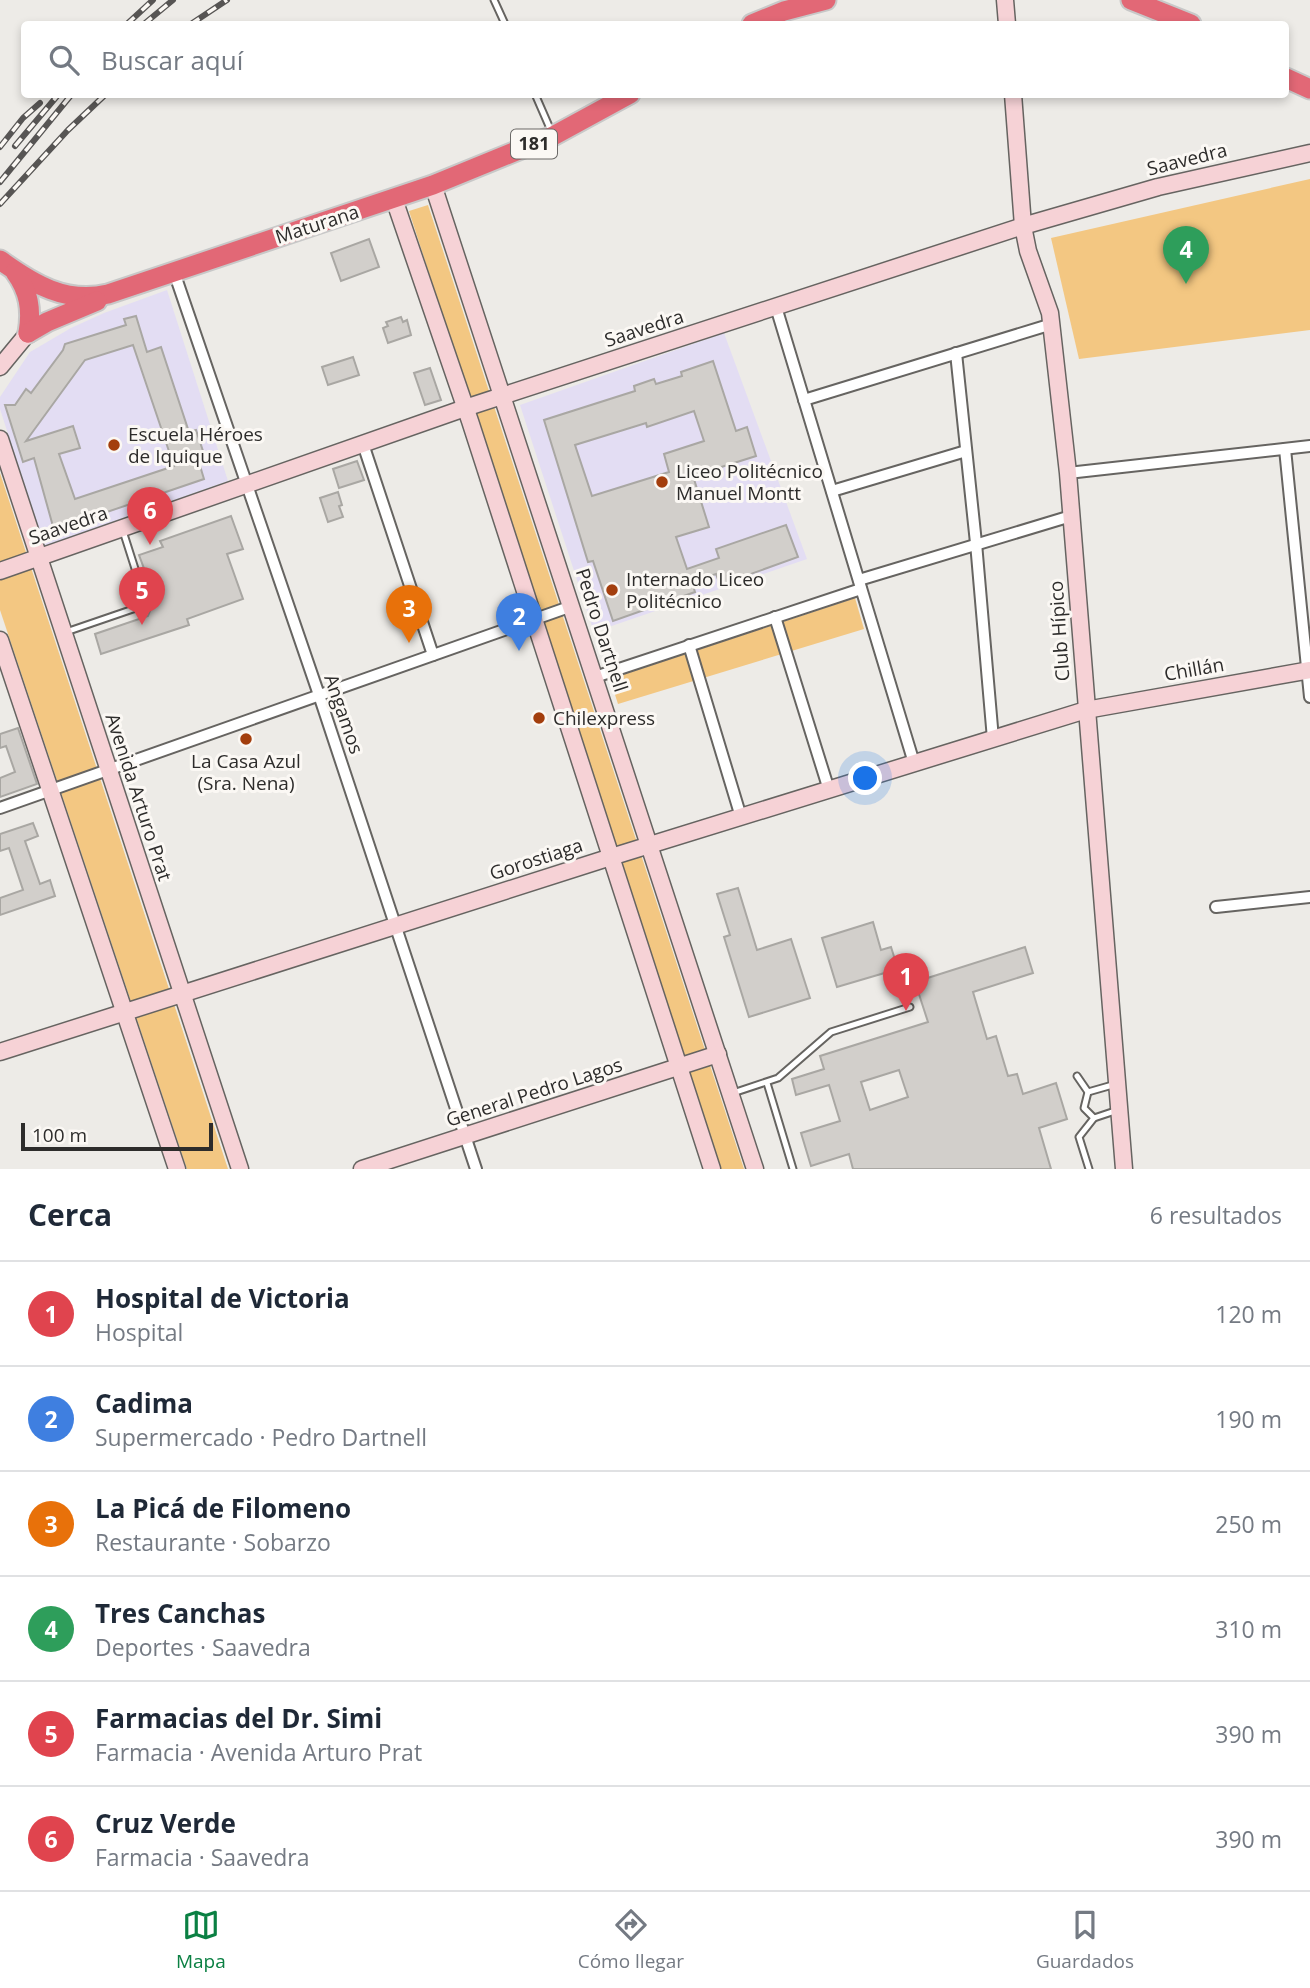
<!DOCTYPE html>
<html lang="es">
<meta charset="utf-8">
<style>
body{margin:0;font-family:"Open Sans",sans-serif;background:#f2f2f3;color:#1f2937}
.scale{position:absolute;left:21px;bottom:18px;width:192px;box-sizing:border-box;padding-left:7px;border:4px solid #2d2c2b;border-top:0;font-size:19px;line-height:24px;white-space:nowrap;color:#2d2c2b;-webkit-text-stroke:5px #fbf8f4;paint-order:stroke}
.you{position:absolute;left:866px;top:779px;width:24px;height:24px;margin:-18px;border:5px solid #fff;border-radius:50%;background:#1a73e8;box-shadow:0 0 0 10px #1a73e833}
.badge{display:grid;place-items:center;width:46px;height:46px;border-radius:50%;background:#0b8043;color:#fff;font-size:23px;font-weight:700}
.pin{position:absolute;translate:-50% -58px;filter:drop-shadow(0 2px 4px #0008)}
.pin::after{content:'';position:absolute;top:37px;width:24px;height:21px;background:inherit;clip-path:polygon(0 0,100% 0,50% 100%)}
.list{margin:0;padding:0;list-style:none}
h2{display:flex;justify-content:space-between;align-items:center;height:91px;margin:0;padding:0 28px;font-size:30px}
h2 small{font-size:23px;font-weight:400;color:#747a83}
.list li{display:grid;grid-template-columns:46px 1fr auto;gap:21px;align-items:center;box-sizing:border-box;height:105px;padding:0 28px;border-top:2px solid #e0e1e3}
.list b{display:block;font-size:26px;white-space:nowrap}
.list p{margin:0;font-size:23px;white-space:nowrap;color:#747a83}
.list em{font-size:23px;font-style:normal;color:#747a83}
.icon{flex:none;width:38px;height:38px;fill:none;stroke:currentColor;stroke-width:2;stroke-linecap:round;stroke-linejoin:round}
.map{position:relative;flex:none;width:1310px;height:1169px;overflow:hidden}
.search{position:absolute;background:#fff;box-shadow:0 4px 10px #0003;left:21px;right:21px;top:21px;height:77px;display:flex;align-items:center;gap:18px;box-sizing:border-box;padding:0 24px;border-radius:7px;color:#747a83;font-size:26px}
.sheet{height:721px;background:#fff}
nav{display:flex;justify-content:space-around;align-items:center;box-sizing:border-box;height:98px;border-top:2px solid #e0e1e3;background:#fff;font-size:19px;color:#747a83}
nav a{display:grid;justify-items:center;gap:4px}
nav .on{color:#0b8043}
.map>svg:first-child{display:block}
.education{fill:#e3ddf3}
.green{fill:#f3c782}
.building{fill:#d2cfcb;stroke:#a9a7a3;stroke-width:2;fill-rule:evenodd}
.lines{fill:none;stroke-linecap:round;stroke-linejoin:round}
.lane-casing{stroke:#666461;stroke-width:9}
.street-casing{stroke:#666461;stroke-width:14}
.secondary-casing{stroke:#666461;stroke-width:19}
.highway-casing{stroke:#c8c8c8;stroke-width:23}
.lane{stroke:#fff;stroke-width:5}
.street{stroke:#fff;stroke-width:10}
.secondary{stroke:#f6d2d6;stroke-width:16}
.highway{stroke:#e26876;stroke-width:19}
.rail-casing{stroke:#575554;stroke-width:6}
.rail{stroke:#fbf8f4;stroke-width:3.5;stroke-dasharray:10;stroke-linecap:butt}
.poi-dot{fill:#a33e0d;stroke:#fbf8f4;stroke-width:2.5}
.labels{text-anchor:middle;stroke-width:6;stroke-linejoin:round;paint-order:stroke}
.shield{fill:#fbf8f4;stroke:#6b6967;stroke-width:2}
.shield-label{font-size:18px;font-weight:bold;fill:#2d2c2b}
.street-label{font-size:19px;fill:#2d2c2b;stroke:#fbf8f4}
.poi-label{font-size:19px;fill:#2d2c2b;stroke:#fbf8f4;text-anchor:start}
</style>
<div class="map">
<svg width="1310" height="1169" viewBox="0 0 1310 1169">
<rect width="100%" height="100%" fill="#edebe7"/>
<!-- education -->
<g class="education">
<polygon points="167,290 228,481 44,546 0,409 0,397 30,352 71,328 104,313"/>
<polygon points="724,333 807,559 594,632 520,405"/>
</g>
<!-- green -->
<g class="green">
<polygon points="1310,179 1310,330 1079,359 1051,238"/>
<polygon points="428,205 744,1169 718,1169 409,211"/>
<polygon points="0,473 228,1169 187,1169 0,610"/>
<polygon points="855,598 864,629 618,704 610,679"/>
</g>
<!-- building -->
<g class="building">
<polygon points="369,239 379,267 341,281 331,253"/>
<path d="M 136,316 L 147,352 L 161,347 L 189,432 L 196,430 L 205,457 L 198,459 L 204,479 L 54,530 L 34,458 L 23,462 L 5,405 L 15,405 L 26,389 L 31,393 L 63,350 L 65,344 L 126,325 L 124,319 ZM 133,345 L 174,466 L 75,499 L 59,454 L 80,448 L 73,426 L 26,441 L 85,360 Z"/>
<polygon points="401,317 403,322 407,320 411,335 388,343 383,328 388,326 386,322"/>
<polygon points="353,357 359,375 328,385 322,367"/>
<path d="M 713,361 L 736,431 L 747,427 L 756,456 L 693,476 L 709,527 L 676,537 L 687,569 L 719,558 L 716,549 L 786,525 L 798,557 L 720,585 L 716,574 L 692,582 L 695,592 L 613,621 L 593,561 L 588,562 L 544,420 L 635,391 L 634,386 L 654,379 L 656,384 L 682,376 L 681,372 ZM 694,411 L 704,441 L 664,454 L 669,472 L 592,496 L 575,445 L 646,423 L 647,427 Z"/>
<polygon points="430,368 441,400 425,405 414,373"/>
<polygon points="357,461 364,480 339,488 333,469"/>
<polygon points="338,492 342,505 339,506 343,517 328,522 320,498"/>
<polygon points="231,516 243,549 227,554 243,599 187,619 189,625 101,654 95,634 148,616 155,598 139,555 163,547 160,541"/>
<polygon points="18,728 37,784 0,797 0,778 15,772 6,746 0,748 0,734"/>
<polygon points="33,823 38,836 25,841 40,884 50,880 55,896 0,915 0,898 23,890 9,848 0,851 0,834"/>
<polygon points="738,888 757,950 791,939 810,998 749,1017 724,937 730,935 717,894"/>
<polygon points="873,922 881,950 891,947 898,969 837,987 822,938"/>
<path d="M 1025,947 L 1033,973 L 973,992 L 987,1039 L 996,1036 L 1008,1076 L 1017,1074 L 1023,1094 L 1056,1083 L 1067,1119 L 1039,1128 L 1051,1169 L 853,1169 L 849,1154 L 811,1166 L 801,1133 L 840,1121 L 829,1085 L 796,1095 L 792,1079 L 824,1069 L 820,1056 L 928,1022 L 915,982 ZM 899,1070 L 908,1097 L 870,1110 L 861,1082 Z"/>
</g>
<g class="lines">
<defs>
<g id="lane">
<polyline points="494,0 505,24"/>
<polyline points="535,94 552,133"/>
<polyline points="66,632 139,607 144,597 123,531"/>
<polyline points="1077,1076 1088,1092 1116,1084"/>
<polyline points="767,1083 793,1169"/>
<polyline points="1088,1092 1084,1108 1094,1118 1118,1110"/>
<polyline points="733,1093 778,1078 831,1032 910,1007"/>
<polyline points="1089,1169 1079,1137 1094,1118"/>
</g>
<g id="street">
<polyline points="174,272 319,695 476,1169"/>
<polyline points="776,307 914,763"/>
<polyline points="956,353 976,543 993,739"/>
<polyline points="804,400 1052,324"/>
<polyline points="363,444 433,655"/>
<polyline points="1285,449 1310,697"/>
<polyline points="1068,473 1310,446"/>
<polyline points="832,491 966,451"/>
<polyline points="859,580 1071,516"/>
<polyline points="775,617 829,790"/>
<polyline points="689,645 741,817"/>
<polyline points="595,677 861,589"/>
<polyline points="0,808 572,606"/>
<polyline points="1216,907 1310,897"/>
</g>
<g id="secondary">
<polyline points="1005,0 1007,24"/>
<polyline points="1013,94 1023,226 1028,251 1050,313 1068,473 1124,1169"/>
<polyline points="433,185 755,1169"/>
<polyline points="394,199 470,421 712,1169"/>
<polyline points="0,367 28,333"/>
<polyline points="0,439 240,1169"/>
<polyline points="0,571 465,408 1023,226 1158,187 1310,153"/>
<polyline points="0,640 177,1169"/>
<polyline points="0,1052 611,857 1086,710 1310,670"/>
<polyline points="362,1169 718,1054"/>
</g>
<g id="highway">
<polyline points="1131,0 1191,24"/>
<polyline points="752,24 784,11 826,0"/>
<polyline points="1286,78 1310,89"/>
<path d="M 0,260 C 33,284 66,304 108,294 L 433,185 L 553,136 L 630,94"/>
<path d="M 15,272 C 29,291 32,310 28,333"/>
<polyline points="28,333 47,322 97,301"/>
</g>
</defs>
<!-- lane casing -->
<use href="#lane" class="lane-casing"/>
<!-- street casing -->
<use href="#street" class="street-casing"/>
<!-- secondary casing -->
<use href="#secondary" class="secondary-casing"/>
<!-- highway casing -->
<use href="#highway" class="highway-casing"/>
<!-- lane -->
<use href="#lane" class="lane"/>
<!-- street -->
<use href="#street" class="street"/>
<!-- secondary -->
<use href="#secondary" class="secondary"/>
<!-- highway -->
<use href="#highway" class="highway"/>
<defs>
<g id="rail">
<polyline points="127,24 153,0"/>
<polyline points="144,24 173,0"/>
<polyline points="191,24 227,0"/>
<polyline points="15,146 58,95"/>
<polyline points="0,147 23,118 40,103"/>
<polyline points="0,182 72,94"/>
<polyline points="0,204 68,130 106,94"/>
</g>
</defs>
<!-- rail casing -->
<use href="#rail" class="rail-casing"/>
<!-- rail -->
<use href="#rail" class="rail"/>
</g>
<!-- markers -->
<g class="poi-dot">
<circle cx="114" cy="445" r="7"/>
<circle cx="662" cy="482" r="7"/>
<circle cx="612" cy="590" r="7"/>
<circle cx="539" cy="718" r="7"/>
<circle cx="246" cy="739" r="7"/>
</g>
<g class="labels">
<!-- shield labels -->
<rect class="shield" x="511" y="129.5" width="46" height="29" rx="5"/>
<g class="shield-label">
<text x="534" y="150">181</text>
</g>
<!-- street labels -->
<g class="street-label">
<text transform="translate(1187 159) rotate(-14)" y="7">Saavedra</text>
<text transform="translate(317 224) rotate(-18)" y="7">Maturana</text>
<text transform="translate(644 328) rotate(-18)" y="7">Saavedra</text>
<text transform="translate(68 525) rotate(-19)" y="7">Saavedra</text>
<text transform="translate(602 630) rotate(72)" y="7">Pedro Dartnell</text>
<text transform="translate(1059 631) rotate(-94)" y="7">Club Hípico</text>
<text transform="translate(1194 669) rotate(-10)" y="7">Chillán</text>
<text transform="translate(344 714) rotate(71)" y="7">Angamos</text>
<text transform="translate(139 797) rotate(72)" y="7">Avenida Arturo Prat</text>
<text transform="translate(536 859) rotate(-18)" y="7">Gorostiaga</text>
<text transform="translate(534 1092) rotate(-18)" y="7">General Pedro Lagos</text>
</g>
<!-- poi labels -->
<g class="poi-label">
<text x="128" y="441">Escuela Héroes<tspan x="128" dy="22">de Iquique</tspan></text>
<text x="676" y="478">Liceo Politécnico<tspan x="676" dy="22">Manuel Montt</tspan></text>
<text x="626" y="586">Internado Liceo<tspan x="626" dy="22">Politécnico</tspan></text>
<text x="553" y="725">Chilexpress</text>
<text x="246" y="768" text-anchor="middle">La Casa Azul<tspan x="246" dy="22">(Sra. Nena)</tspan></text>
</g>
</g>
</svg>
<div class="scale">100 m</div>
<div class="you"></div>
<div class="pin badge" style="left:906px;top:1011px;background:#e0444e">1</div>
<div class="pin badge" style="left:519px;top:651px;background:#3f7fe0">2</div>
<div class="pin badge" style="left:409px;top:643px;background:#e8710a">3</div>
<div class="pin badge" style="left:1186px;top:284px;background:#2e9e5b">4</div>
<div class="pin badge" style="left:142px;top:625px;background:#e0444e">5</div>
<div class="pin badge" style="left:150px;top:545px;background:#e0444e">6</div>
<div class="search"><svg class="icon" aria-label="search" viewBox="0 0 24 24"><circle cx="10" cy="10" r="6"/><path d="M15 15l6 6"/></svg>Buscar aquí</div>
</div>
<section class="sheet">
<h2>Cerca<small>6 resultados</small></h2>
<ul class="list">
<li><span class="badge" style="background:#e0444e">1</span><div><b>Hospital de Victoria</b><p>Hospital</p></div><em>120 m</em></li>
<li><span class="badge" style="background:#3f7fe0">2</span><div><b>Cadima</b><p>Supermercado · Pedro Dartnell</p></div><em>190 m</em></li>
<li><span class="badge" style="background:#e8710a">3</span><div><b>La Picá de Filomeno</b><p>Restaurante · Sobarzo</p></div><em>250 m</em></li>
<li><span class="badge" style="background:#2e9e5b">4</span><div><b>Tres Canchas</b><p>Deportes · Saavedra</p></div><em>310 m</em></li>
<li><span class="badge" style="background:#e0444e">5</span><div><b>Farmacias del Dr. Simi</b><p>Farmacia · Avenida Arturo Prat</p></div><em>390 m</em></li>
<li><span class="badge" style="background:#e0444e">6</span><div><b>Cruz Verde</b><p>Farmacia · Saavedra</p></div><em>390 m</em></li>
</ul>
</section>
<nav>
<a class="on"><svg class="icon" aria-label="map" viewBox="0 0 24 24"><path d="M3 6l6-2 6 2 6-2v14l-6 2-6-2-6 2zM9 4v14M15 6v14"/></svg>Mapa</a>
<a><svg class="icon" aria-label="directions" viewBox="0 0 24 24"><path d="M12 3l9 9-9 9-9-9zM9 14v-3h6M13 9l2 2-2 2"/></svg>Cómo llegar</a>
<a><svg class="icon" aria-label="saved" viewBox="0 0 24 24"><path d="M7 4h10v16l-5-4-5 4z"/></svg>Guardados</a>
</nav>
